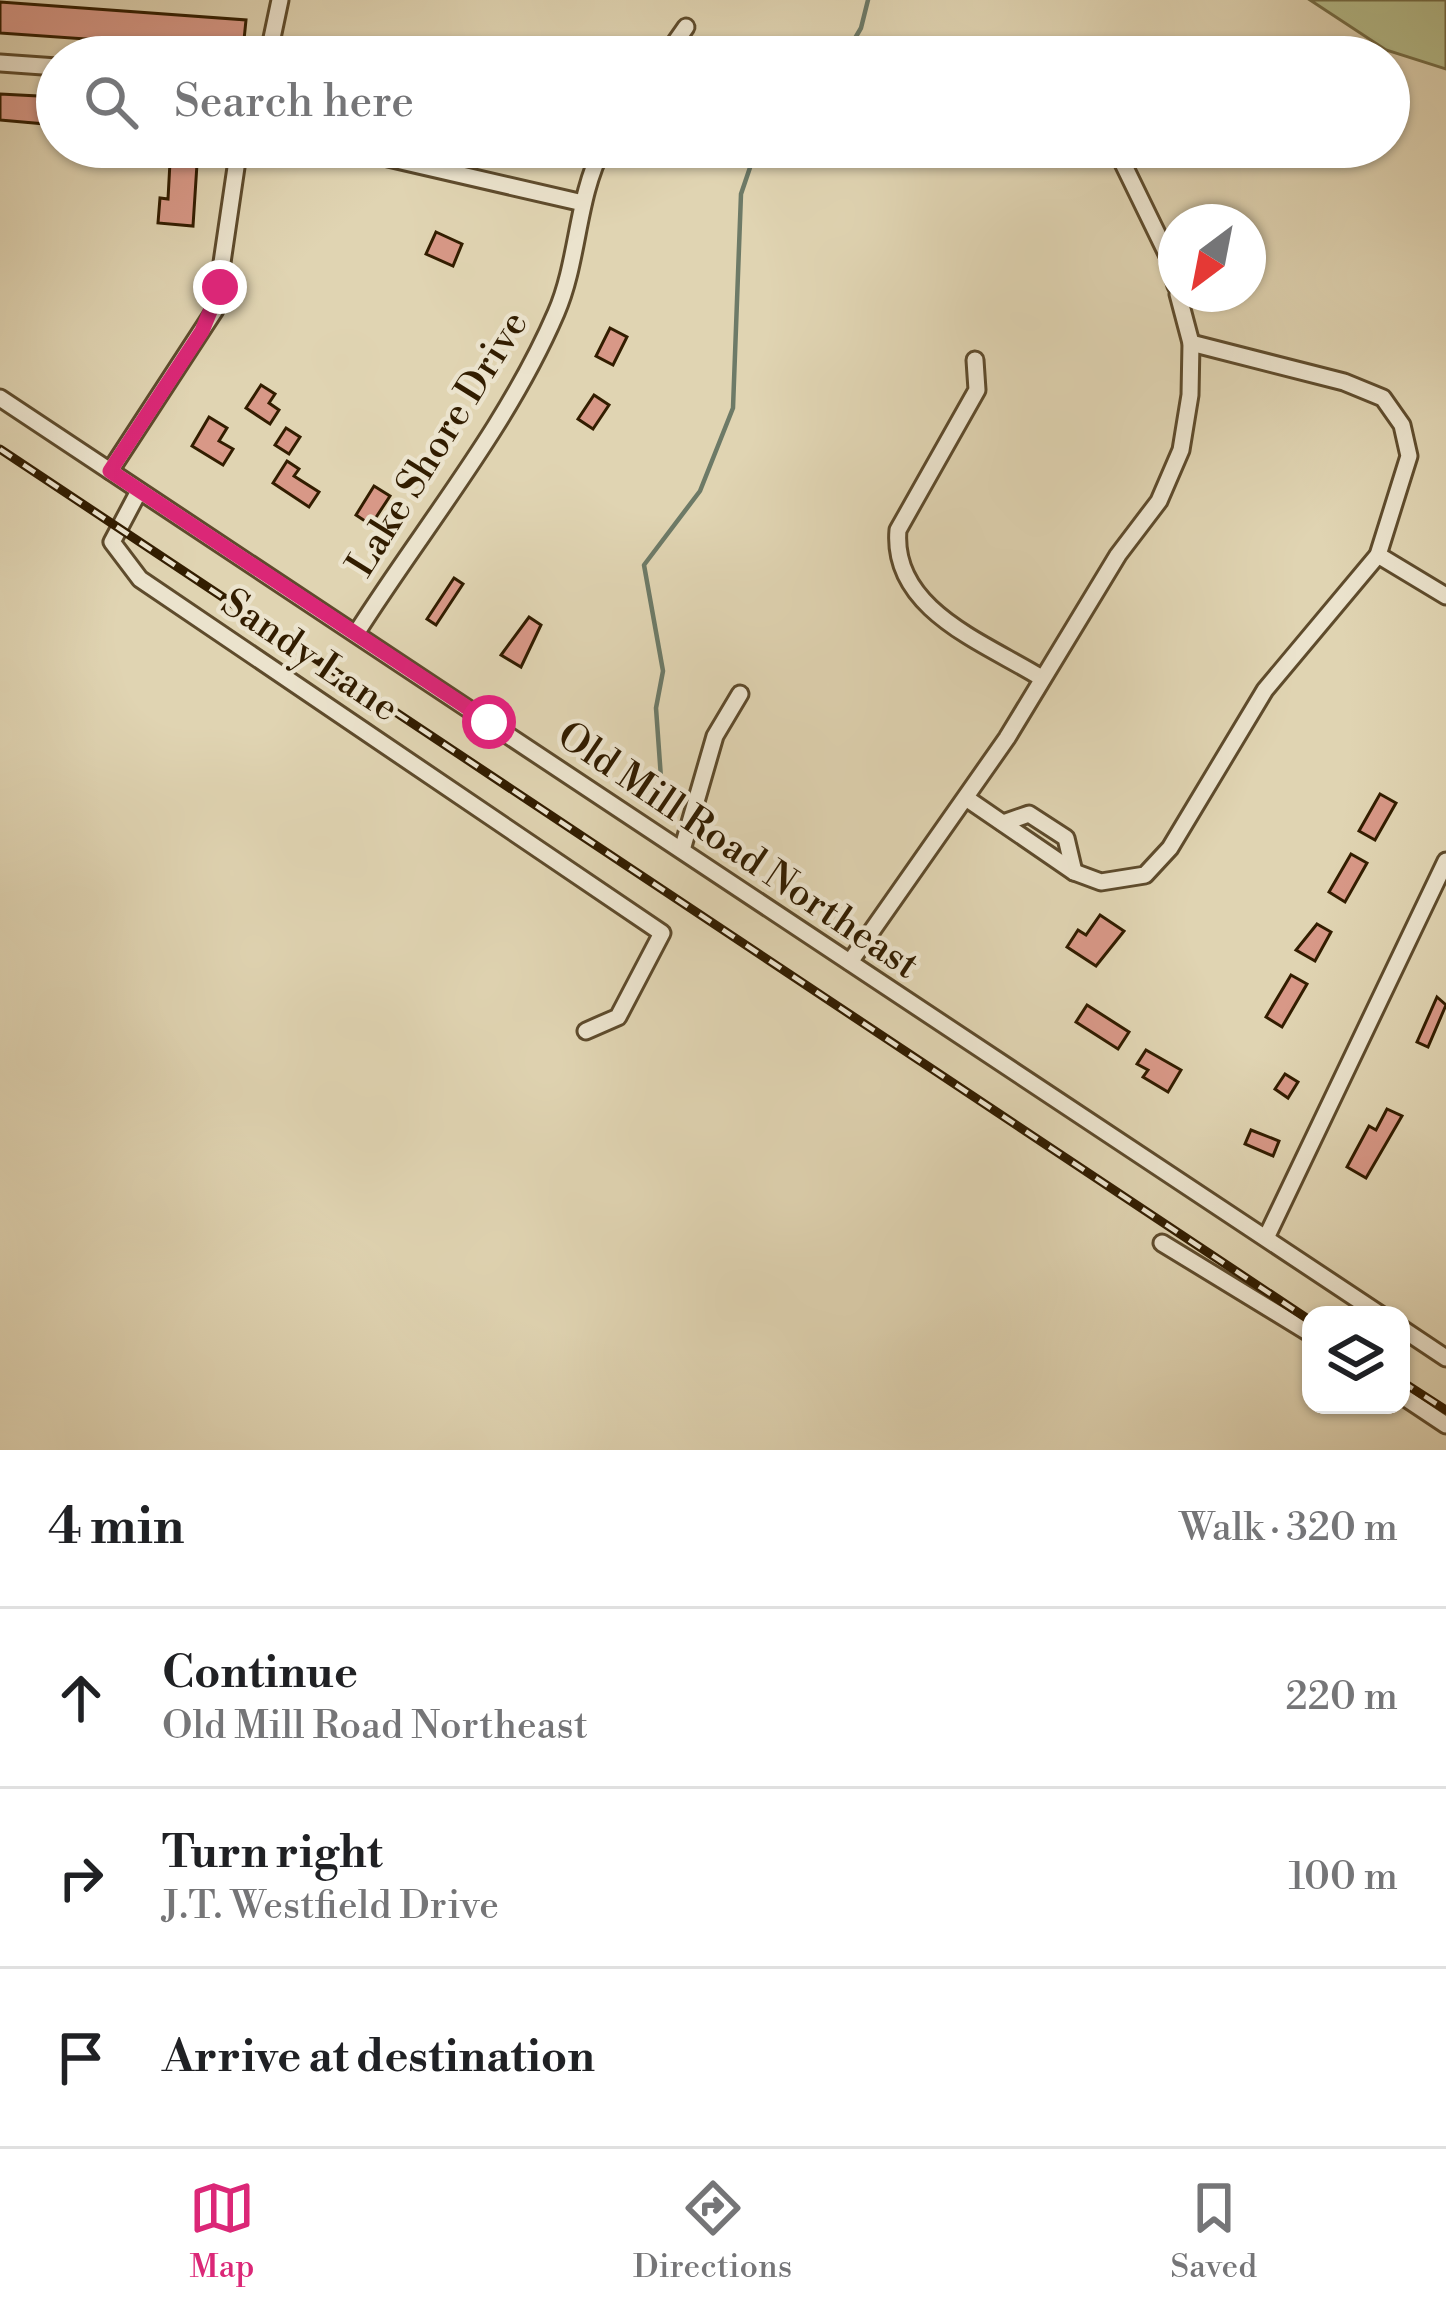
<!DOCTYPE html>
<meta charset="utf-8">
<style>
body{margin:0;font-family:"Libre Bodoni",serif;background:#f2f2f2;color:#202124}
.controls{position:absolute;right:36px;bottom:36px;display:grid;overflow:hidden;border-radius:24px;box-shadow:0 3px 9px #0004}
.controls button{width:108px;height:108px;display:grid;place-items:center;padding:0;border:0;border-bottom:3px solid #e0e0e0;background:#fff;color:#202124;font:60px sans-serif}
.compass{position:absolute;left:1158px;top:204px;width:108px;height:108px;border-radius:50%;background:#fff;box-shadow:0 3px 9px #0004;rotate:212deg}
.stop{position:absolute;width:36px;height:36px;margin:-27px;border:9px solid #db2777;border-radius:50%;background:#fff}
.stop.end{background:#db2777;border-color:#fff;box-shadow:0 3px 12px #0008}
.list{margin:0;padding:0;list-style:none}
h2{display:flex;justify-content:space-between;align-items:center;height:156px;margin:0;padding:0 48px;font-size:51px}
h2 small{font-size:39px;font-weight:400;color:#757577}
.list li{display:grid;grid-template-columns:78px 1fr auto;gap:36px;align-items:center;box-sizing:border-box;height:180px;padding:0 48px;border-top:3px solid #e0e0e0}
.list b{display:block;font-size:45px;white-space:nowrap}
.list p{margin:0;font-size:39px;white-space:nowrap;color:#757577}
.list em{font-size:39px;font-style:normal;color:#757577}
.icon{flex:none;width:66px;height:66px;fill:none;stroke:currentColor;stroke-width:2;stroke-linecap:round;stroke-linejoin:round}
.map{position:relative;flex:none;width:1446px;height:1450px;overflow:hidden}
.search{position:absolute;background:#fff;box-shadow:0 3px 9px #0004;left:36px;right:36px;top:36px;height:132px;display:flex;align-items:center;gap:30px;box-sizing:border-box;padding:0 42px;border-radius:66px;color:#757577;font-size:45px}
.sheet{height:696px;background:#fff}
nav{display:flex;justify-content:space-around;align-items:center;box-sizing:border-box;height:168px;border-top:3px solid #e0e0e0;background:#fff;font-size:33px;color:#757577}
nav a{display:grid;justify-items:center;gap:6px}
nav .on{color:#db2777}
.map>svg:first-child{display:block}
.green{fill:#b5bc8a;stroke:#746c45;stroke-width:3}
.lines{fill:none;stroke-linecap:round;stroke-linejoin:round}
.stream{stroke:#6d7a67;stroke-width:4.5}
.building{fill:#d89887;stroke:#321d00;stroke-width:3}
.minor-casing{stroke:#5e4b2c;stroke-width:21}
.minor{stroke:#ebe3cd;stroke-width:15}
.rail-casing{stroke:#321d00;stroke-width:9}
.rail{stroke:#ebe3cd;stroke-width:4.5;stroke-dasharray:14;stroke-linecap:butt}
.route{stroke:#db2777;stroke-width:15}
.labels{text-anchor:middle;stroke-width:9;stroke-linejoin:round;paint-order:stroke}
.street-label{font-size:39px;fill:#321d00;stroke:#ebe3cd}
</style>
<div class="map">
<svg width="1446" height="1450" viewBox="0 0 1446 1450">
<rect width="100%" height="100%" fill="#e0d4b2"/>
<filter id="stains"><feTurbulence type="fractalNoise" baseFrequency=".00167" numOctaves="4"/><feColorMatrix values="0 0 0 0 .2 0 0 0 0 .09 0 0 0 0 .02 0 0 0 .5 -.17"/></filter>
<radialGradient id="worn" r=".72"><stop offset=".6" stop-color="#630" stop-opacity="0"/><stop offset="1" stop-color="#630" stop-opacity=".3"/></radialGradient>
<!-- green -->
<polygon class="green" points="1310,0 1446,0 1446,69 1386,50"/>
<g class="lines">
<!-- stream -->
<g class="stream">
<polyline points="844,57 861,28 868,0"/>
<polyline points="663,806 656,708 663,671 644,565 700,491 733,408 741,194 757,147"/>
</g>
</g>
<!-- building -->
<g class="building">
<polygon points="0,2 246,20 243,50 0,33"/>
<polygon points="0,94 57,97 57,125 0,120"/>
<polygon points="170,162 197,164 193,226 158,223 160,198 168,199"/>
<polygon points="436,232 462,244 453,266 426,254"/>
<polygon points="610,328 627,337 613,365 596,356"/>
<polygon points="261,385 275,394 269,403 279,410 270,424 246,408"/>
<polygon points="594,395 609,405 593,429 578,419"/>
<polygon points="209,417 227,428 219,441 233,449 223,465 192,446"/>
<polygon points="286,428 300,437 289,454 275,445"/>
<polygon points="287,461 299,469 294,476 319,492 309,507 273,483"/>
<polygon points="374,486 390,496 371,525 356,515"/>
<polygon points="454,578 463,584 436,625 427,619"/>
<polygon points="529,617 541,625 521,667 501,655"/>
<polygon points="1380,794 1396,803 1375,840 1359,831"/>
<polygon points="1351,854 1367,863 1345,902 1329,892"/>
<polygon points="1100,915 1124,931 1096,966 1067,947 1078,930 1086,935"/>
<polygon points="1317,924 1331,932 1315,961 1296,950"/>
<polygon points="1291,975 1307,984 1282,1027 1266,1017"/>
<polygon points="1437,997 1446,1005 1428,1047 1417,1042"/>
<polygon points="1087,1005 1129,1032 1118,1049 1076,1022"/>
<polygon points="1146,1050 1181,1070 1168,1092 1143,1077 1148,1070 1137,1064"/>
<polygon points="1285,1074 1298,1082 1288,1098 1275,1089"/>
<polygon points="1387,1109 1402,1116 1366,1178 1347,1167 1369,1126 1376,1130"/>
<polygon points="1251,1130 1279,1141 1273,1156 1245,1144"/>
</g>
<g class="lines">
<defs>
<g id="minor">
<polyline points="268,57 280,0"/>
<polyline points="665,57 686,27"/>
<polyline points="0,63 57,67"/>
<polyline points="1115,147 1168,256 1176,286"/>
<polyline points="388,158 583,203"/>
<path d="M 975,360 L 977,390 L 898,530 C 891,609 983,642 1040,677"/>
<polyline points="0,398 1381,1315"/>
<polyline points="110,471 215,310 239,147"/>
<polyline points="139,491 112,542 140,579 662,933 618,1017 586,1031"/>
<polyline points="1378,555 1446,596"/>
<path d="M 357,632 C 423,528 507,427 556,313 C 579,260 576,199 603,147"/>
<polyline points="966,798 1074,872 1101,882 1145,875 1170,848 1265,690 1378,555 1409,456 1402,425 1383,398 1344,382 1191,343"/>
<polyline points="1003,823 1029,814 1066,838 1074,872"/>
<polyline points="682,850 715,736 740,694"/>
<polyline points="850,962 1007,738 1118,555 1159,501 1181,450 1190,395 1191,343 1178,294"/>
<polyline points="1266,1238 1446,861"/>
<polyline points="1162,1243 1311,1334"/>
<polyline points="1401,1328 1446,1358"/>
<polyline points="1401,1395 1446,1425"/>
</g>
</defs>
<!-- minor casing -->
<use href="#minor" class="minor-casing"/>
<!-- minor -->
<use href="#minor" class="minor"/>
<defs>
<g id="rail">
<polyline points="0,449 1311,1321"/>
<polyline points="1401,1381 1446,1410"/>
</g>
</defs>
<!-- rail casing -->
<use href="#rail" class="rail-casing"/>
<!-- rail -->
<use href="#rail" class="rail"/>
</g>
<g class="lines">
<!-- route -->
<polyline class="route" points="220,287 202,331 110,471 489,722"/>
</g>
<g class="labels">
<!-- street labels -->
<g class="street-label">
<text transform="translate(436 443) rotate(-58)" y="14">Lake Shore Drive</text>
<text transform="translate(311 654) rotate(34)" y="14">Sandy Lane</text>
<text transform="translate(739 849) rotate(34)" y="14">Old Mill Road Northeast</text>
</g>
</g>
<rect width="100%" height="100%" filter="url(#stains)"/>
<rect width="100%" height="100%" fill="url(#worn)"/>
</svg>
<div class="controls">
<button><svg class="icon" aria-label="layers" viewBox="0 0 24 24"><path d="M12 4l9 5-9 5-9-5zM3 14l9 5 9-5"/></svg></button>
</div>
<svg class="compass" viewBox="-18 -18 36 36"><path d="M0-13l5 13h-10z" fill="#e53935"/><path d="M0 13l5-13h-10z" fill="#757577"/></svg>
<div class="stop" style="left:489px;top:722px"></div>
<div class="stop end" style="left:220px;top:287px"></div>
<div class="search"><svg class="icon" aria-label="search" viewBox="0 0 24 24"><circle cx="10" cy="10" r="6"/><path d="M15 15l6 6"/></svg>Search here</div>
</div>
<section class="sheet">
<h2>4 min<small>Walk · 320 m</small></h2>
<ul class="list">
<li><svg class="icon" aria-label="ahead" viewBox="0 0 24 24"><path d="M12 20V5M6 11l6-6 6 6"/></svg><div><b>Continue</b><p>Old Mill Road Northeast</p></div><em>220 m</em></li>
<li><svg class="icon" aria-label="right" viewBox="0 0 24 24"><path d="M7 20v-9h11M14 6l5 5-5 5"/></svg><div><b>Turn right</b><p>J.T. Westfield Drive</p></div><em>100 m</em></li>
<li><svg class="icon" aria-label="arrive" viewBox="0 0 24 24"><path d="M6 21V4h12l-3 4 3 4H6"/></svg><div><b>Arrive at destination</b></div></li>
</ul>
</section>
<nav>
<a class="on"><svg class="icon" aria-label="map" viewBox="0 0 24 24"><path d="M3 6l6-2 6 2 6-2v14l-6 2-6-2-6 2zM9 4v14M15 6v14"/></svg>Map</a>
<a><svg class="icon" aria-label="directions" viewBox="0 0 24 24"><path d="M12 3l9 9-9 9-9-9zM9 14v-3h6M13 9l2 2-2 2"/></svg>Directions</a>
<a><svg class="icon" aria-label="saved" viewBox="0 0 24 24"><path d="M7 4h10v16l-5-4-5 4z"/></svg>Saved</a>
</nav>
